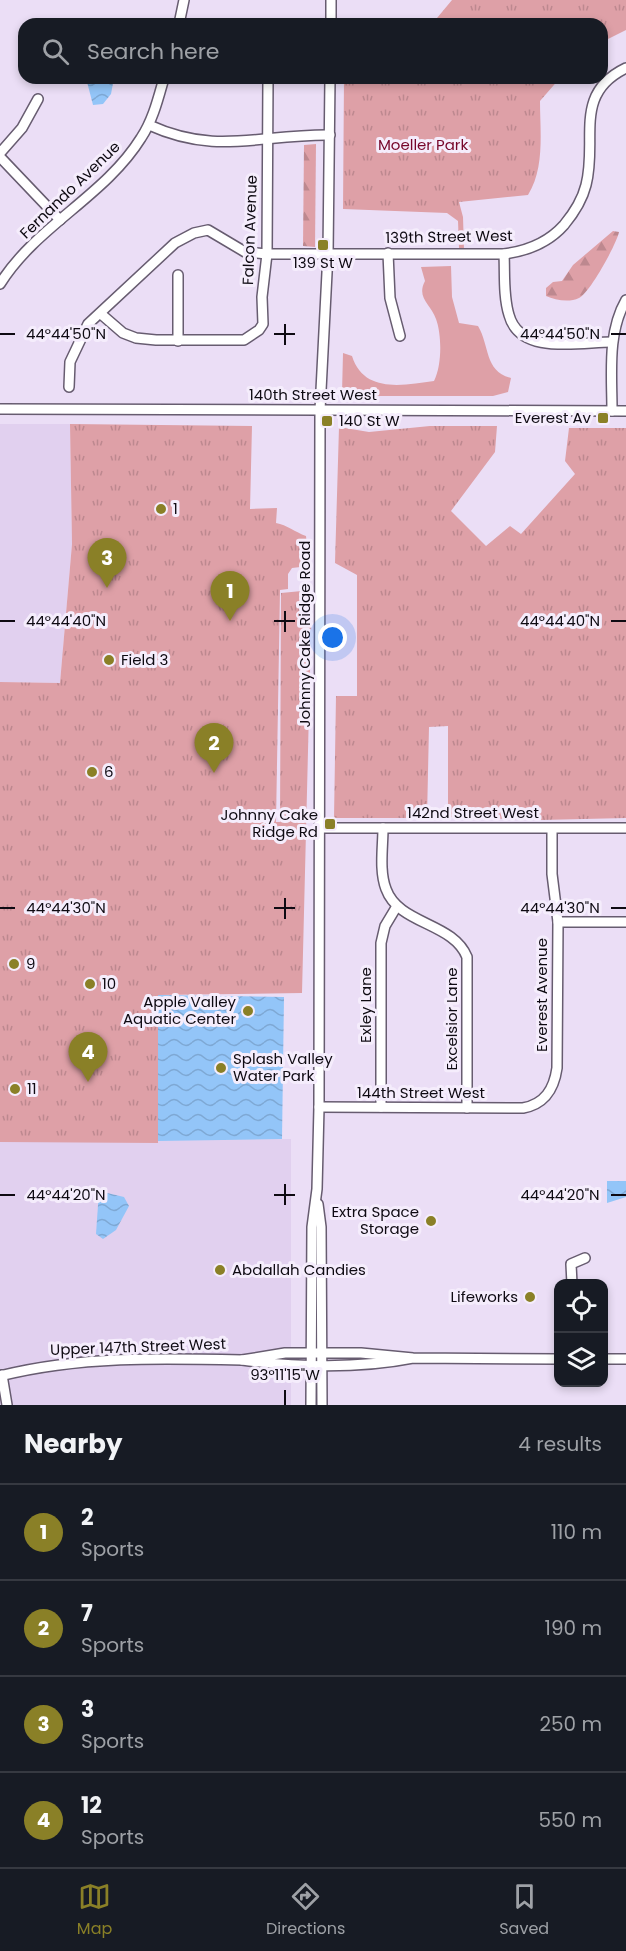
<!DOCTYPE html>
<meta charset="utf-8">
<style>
body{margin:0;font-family:Poppins,sans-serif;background:#242831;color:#f1f3f6}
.controls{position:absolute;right:18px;bottom:18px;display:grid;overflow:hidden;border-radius:12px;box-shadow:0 3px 9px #0003}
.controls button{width:54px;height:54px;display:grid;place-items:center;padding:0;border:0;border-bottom:2px solid #363941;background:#171b24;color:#f1f3f6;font:30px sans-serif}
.you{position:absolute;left:333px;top:638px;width:21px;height:21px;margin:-15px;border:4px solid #fff;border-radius:50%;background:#1a73e8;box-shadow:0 0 0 9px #1a73e833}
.badge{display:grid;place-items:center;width:39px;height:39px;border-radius:50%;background:#8a8027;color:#fff;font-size:20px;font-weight:700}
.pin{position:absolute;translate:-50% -50px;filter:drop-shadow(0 2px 3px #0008)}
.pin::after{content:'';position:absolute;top:32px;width:21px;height:18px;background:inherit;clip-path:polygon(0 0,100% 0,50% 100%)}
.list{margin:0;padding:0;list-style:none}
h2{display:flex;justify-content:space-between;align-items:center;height:78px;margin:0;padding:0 24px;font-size:26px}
h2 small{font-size:20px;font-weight:400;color:#9ea1a6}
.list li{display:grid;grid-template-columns:39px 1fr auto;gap:18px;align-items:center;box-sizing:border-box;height:96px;padding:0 24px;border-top:2px solid #363941}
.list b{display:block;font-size:22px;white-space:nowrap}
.list p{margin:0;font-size:20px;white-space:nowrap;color:#9ea1a6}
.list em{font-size:20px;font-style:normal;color:#9ea1a6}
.icon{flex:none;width:33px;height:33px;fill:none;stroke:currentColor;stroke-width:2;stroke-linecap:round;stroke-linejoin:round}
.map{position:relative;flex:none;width:626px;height:1405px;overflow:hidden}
.search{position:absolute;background:#171b24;box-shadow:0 3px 9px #0003;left:18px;right:18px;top:18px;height:66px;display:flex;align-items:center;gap:15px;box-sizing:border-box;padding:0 21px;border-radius:18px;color:#9ea1a6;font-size:22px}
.sheet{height:462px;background:#171b24}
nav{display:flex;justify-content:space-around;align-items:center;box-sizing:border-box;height:84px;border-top:2px solid #363941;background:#171b24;font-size:16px;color:#9ea1a6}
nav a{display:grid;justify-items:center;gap:3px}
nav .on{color:#8a8027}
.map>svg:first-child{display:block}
.built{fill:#e1d0ef}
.green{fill:#dea0a7}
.forest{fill:url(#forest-firs)}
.park{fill:url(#park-tufts)}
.water{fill:url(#water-waves)}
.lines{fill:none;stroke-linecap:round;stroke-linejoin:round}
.minor-casing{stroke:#675c70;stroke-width:12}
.minor{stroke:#fff;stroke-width:9}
.ticks{fill:none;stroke:#0e0a12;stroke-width:2}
.poi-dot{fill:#8a8027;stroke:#f5edfc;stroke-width:2}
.labels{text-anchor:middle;stroke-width:6;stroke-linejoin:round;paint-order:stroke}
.park-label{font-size:15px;fill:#76052a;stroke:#f5edfc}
.street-label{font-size:15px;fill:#0e0a12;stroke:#f5edfc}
.poi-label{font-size:15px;fill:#0e0a12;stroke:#f5edfc;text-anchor:start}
.ticks-label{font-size:15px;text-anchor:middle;fill:#0e0a12;stroke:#f5edfc;stroke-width:6;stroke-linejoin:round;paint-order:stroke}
</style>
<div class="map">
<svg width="626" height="1405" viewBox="0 0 626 1405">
<defs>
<pattern id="forest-firs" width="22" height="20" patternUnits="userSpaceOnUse" patternTransform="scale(1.5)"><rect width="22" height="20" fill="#dea0a7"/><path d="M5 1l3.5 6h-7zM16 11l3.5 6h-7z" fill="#bd888f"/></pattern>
<pattern id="park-tufts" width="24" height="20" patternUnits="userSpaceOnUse" patternTransform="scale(1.5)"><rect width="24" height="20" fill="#dea0a7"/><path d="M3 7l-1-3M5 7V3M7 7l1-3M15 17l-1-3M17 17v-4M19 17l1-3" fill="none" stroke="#bd888f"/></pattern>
<pattern id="water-waves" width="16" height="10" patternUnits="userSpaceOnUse" patternTransform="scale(1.5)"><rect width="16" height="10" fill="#93c5f8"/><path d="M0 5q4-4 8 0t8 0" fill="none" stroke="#7ea8d4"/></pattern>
</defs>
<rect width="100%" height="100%" fill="#ebdef6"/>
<!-- built -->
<g class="built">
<polygon points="0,424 70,424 72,544 60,683 0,682"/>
<polygon points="291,1139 291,1405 0,1405 0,1141"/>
</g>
<!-- green -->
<path class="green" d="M 451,266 L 452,297 L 459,323 L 478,326 C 490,346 484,371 511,378 L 508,392 L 493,396 L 355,396 L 342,393 L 343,353 L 352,356 C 364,394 404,385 434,381 C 442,366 442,335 436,319 C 431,304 416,298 425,281 L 421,267 Z"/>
<!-- forest -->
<g class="forest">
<polygon points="316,144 315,247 303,246 304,145"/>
<path d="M 613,231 L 619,232 C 617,243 590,293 579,298 C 569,303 555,300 546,296 L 546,288 L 553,282 L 562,281 L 573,265 Z"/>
</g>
<!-- park -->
<g class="park">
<polygon points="452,0 626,0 626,30 602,42 602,24 432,24"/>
<path d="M 344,78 L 560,78 L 540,101 C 540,131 545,168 528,195 L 459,202 L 463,217 L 464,249 L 459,248 L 458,221 L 447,213 L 343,209 Z"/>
<path d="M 70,424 L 252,426 L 250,509 L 277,508 L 276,523 C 287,525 295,532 306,536 L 309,566 L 292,568 L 288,574 L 288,589 L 280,590 L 276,822 L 280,822 L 281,593 L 312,590 L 302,993 L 158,995 L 158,1143 L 0,1142 L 0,682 L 60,683 L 72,544 Z"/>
<polygon points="430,426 497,426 495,452 451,511 486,546 510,526 521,534 575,474 565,461 569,428 626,428 626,818 541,820 448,817 448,726 429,727 427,818 334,818 336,696 357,696 357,575 335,563 339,427 369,432"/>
</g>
<!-- water -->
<g class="water">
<polygon points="86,78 114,78 111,94 103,104 93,105"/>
<polygon points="158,995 284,997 282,1139 158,1141"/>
<polygon points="607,1181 626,1181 626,1197 607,1203"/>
<polygon points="99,1191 124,1197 129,1206 116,1230 103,1239 96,1234"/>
</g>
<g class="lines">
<defs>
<g id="minor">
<polyline points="179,24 184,0"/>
<polyline points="331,24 331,0"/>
<path d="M 149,125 C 217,156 260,134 330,135"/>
<polyline points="0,153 22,128 38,99"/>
<polyline points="0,157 60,220"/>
<polyline points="388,253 390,298 400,336"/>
<path d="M 504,254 C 505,273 503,296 509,315 C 520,356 580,342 612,342"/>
<path d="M 0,284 C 36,226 105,196 141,138 C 153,120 158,99 164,78"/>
<polyline points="101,314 123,333 136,338 156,340 244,340 259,330 263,324 262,297 267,254 268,78"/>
<polyline points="178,341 178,275"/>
<path d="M 69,387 L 70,362 L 88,324 L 175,243 L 194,233 L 208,230 L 245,252 L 267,254 L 504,254 C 527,251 548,243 564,225 C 574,213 582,201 586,185 C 598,140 572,94 626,68"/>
<polyline points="0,409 626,411"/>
<path d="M 612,411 C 612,374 607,333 626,300"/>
<polyline points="320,828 626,828"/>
<path d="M 383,828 C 383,847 379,871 386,889 C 399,925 453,922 467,957 L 467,1108"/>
<polyline points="558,922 626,922"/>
<path d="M 319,1107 L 523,1108 C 545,1104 554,1089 557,1068 L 558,922 L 552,874 L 552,829"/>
<polyline points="381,1107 381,943 385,926 397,906"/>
<polyline points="318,1204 321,1227 322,1405"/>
<polyline points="572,1284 571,1264 585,1258"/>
<path d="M 413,1358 C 357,1369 298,1367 242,1360 L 285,1353 L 361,1353 L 413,1358 L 558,1359"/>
<polyline points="604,1359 626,1359"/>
<polyline points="2,1375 7,1405"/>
<path d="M 0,1376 C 79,1356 161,1358 242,1360"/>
<polyline points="311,1405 312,1227 317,1189 319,1107 320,410 328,253 330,78"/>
</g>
</defs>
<!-- minor casing -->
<use href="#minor" class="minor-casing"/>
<!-- minor -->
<use href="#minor" class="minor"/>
</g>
<!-- ticks -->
<path class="ticks" d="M 285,324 L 285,345M 0,334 L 15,334M 274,334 L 295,334M 611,334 L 626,334M 285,611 L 285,632M 0,621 L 15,621M 274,621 L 295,621M 611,621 L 626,621M 285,898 L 285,919M 0,908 L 15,908M 274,908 L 295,908M 611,908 L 626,908M 285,1184 L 285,1205M 0,1195 L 15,1195M 274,1195 L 295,1195M 611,1195 L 626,1195M 285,1390 L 285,1405"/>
<!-- markers -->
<g class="poi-dot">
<rect x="317" y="239" width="12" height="12" rx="3"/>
<rect x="597" y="412" width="12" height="12" rx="3"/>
<rect x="321" y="415" width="12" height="12" rx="3"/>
<circle cx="161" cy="509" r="6"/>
<circle cx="109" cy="660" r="6"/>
<circle cx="92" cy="772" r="6"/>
<rect x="324" y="818" width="12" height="12" rx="3"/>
<circle cx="14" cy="964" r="6"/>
<circle cx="90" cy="984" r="6"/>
<circle cx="248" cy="1011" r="6"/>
<circle cx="221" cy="1068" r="6"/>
<circle cx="15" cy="1089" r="6"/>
<circle cx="431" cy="1221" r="6"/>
<circle cx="220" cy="1270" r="6"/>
<circle cx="530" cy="1297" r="6"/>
</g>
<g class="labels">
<!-- park labels -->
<g class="park-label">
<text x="423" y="150">Moeller Park</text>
</g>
<!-- street labels -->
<g class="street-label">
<text transform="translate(70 190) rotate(-44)" y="5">Fernando Avenue</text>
<text transform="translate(250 230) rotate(-88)" y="5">Falcon Avenue</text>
<text transform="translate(449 237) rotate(-1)" y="5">139th Street West</text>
<text x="313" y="400">140th Street West</text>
<text transform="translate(305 634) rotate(-90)" y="5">Johnny Cake Ridge Road</text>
<text x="473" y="818">142nd Street West</text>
<text transform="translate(542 995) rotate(-90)" y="5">Everest Avenue</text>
<text transform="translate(366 1005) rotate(-90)" y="5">Exley Lane</text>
<text transform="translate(452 1019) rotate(-90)" y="5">Excelsior Lane</text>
<text x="421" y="1098">144th Street West</text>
<text transform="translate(138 1347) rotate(-2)" y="5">Upper 147th Street West</text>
</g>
<!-- poi labels -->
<g class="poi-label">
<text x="323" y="268" text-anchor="middle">139 St W</text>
<text x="591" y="423" text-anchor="end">Everest Av</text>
<text x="339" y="426">140 St W</text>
<text x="173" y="514">1</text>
<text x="121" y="665">Field 3</text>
<text x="104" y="777">6</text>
<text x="318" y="820" text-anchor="end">Johnny Cake<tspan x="318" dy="17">Ridge Rd</tspan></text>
<text x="26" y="969">9</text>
<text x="102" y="989">10</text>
<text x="236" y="1007" text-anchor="end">Apple Valley<tspan x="236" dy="17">Aquatic Center</tspan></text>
<text x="233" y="1064">Splash Valley<tspan x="233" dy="17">Water Park</tspan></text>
<text x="27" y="1094">11</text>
<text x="419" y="1217" text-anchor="end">Extra Space<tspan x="419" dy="17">Storage</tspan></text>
<text x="232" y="1275">Abdallah Candies</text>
<text x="518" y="1302" text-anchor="end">Lifeworks</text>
</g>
</g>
<g class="ticks-label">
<text x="66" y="339">44°44'50"N</text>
<text x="560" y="339">44°44'50"N</text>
<text x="66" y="626">44°44'40"N</text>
<text x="560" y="626">44°44'40"N</text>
<text x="66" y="913">44°44'30"N</text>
<text x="560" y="913">44°44'30"N</text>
<text x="66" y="1200">44°44'20"N</text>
<text x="560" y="1200">44°44'20"N</text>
<text x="285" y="1380">93°11'15"W</text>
</g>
</svg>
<div class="controls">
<button><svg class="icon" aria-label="locate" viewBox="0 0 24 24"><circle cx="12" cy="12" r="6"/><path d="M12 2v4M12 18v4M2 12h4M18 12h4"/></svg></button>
<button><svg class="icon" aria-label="layers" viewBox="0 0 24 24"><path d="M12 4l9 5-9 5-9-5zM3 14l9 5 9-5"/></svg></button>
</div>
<div class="you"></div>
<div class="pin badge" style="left:230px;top:621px">1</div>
<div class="pin badge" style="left:214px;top:773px">2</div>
<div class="pin badge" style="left:107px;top:588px">3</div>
<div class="pin badge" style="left:88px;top:1082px">4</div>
<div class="search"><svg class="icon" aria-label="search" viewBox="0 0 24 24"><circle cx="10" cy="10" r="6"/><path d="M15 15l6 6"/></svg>Search here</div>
</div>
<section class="sheet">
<h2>Nearby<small>4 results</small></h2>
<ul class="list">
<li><span class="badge">1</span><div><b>2</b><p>Sports</p></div><em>110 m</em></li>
<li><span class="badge">2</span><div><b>7</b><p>Sports</p></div><em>190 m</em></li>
<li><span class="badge">3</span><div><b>3</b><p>Sports</p></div><em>250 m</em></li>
<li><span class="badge">4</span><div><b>12</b><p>Sports</p></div><em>550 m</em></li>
</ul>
</section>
<nav>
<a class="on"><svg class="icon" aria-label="map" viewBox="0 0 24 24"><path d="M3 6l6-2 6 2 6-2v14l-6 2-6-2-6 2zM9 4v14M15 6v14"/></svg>Map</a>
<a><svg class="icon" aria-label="directions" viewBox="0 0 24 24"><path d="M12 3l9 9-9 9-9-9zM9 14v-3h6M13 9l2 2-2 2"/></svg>Directions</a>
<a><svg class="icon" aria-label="saved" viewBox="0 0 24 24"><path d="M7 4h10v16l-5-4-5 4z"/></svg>Saved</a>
</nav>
